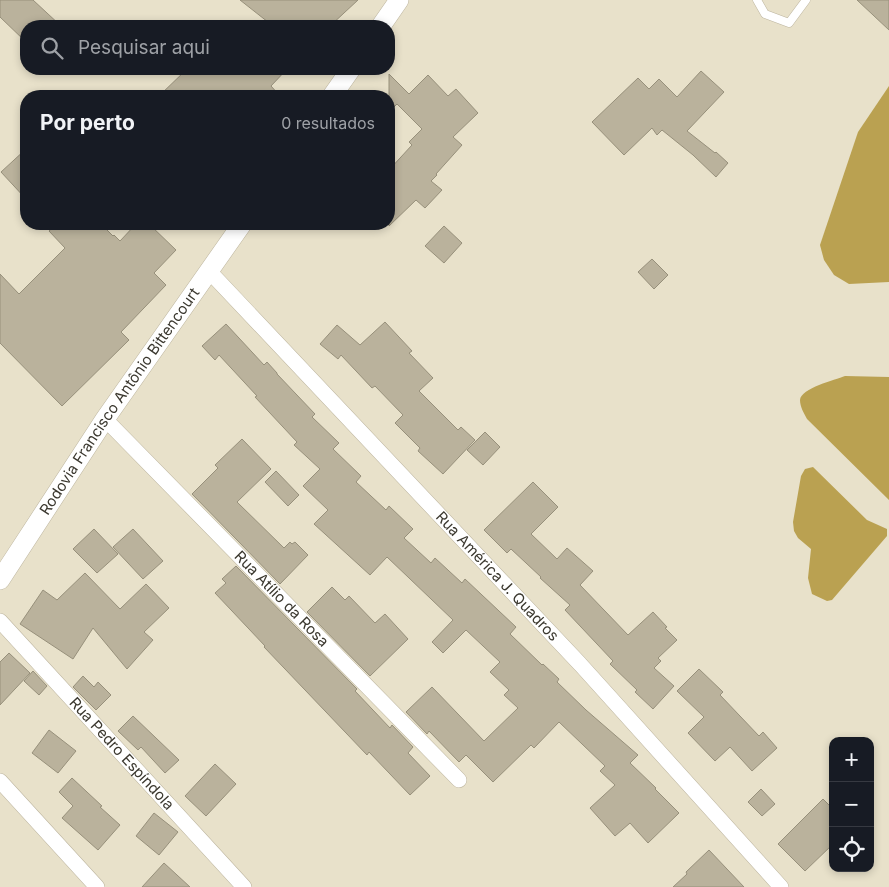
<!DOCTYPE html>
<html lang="pt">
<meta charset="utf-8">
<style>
body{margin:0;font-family:Inter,sans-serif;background:#242831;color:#f1f3f6}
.controls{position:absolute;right:15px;bottom:15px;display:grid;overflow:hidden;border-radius:10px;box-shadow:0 2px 8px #0003}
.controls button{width:45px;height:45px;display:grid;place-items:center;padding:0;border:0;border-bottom:1px solid #363941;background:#171b24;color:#f1f3f6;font:25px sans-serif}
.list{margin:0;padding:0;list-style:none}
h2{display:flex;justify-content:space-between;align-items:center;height:65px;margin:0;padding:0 20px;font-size:21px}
h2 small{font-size:16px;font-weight:400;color:#9ea1a6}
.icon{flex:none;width:28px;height:28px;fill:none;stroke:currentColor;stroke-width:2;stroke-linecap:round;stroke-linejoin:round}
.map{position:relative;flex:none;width:889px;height:887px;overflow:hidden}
.search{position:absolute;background:#171b24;box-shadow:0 2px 8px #0003;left:20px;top:20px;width:375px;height:55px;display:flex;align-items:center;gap:12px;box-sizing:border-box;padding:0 18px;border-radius:20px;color:#9ea1a6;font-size:19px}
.panel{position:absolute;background:#171b24;box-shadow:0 2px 8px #0003;left:20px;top:90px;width:375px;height:140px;border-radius:20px}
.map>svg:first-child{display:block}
.water{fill:#baa151}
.building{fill:#bab29c;stroke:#97907b}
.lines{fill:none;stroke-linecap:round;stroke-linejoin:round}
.service-casing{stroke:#bdb59f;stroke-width:9}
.minor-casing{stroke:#bdb59f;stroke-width:16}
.tertiary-casing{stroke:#bdb59f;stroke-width:20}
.service{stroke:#fff;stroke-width:8}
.minor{stroke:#fff;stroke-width:15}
.tertiary{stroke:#fff;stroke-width:19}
.labels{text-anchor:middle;stroke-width:4.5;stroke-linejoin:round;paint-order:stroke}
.street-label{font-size:15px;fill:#3b382f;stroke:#f5eed7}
</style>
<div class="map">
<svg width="889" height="887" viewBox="0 0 889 887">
<rect width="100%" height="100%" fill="#e8e1ca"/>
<!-- water -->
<g class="water">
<polygon points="889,86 889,282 849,284 834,275 824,260 820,245 858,132"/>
<path d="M 845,376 L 889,377 L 889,500 L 807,419 C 804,413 800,407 800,400 C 801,388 835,380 845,376 Z"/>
<polygon points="813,467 867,520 887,529 887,536 832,600 827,601 812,594 808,578 811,549 798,538 794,531 793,522 801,476 805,469"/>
</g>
<!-- building -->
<g class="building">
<polygon points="0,0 33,0 61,26 26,26 26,42 0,17"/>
<polygon points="240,0 358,0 330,26 273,26"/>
<polygon points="857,0 889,0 889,30"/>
<polygon points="187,69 287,69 271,86 280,96 159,96"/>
<polygon points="701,71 724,92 687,131 715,153 716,152 728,163 716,177 693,155 662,130 657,135 652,128 624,155 592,122 638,78 649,89 659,79 677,97"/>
<polygon points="389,74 409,94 428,75 448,96 456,89 478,113 453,137 462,145 436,174 437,175 431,181 442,190 425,208 416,200 389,226 389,170 412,145 409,142 422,129 397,104 389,112"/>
<polygon points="26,149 26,199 1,172"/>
<polygon points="57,224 101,224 113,236 114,235 120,241 136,224 149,224 176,250 154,273 166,285 121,332 129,340 62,406 0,343 0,274 19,294 65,248 49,231"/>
<polygon points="444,226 462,243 444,263 425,246"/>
<polygon points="652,259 668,275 654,289 638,272"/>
<polygon points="385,322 412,351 409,353 433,378 419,391 458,430 461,427 475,440 443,474 418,451 420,448 395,423 403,415 375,386 372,388 341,355 338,359 320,344 337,325 360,345"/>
<polygon points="226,324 264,365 267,362 277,373 277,374 315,414 312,417 339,443 333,449 361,476 356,482 386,510 389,506 413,529 404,538 431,563 435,558 462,583 465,579 516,627 510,634 542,665 543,664 559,679 557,682 586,710 638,755 630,763 656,788 655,789 679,813 648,843 630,823 615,836 590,808 615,785 600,771 605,766 559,722 534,748 531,745 493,782 466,755 459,762 429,731 427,734 406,712 432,687 484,741 518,708 504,695 509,690 490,672 500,662 466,630 443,653 432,642 453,620 387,557 370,575 314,524 328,510 303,486 320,469 294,445 297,442 255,397 257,396 219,355 215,360 202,346"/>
<polygon points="485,432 500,447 483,465 467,450"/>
<polygon points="242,439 271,469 237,502 284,548 290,542 292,544 295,542 308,555 280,584 192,494 218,468 215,465"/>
<polygon points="276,471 299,495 288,506 265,482"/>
<polygon points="533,482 558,507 531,534 557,559 567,548 593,571 580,585 628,635 653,612 667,627 665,628 677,640 658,658 661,661 654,668 674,686 653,709 635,692 637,690 610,664 613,661 565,610 570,605 540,578 541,577 511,549 507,553 484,530"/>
<polygon points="94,529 118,554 97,573 73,549"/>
<polygon points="133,529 163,561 143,579 113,547"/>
<polygon points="236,566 357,689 355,691 390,728 392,725 413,747 408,753 430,776 410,795 369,752 367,755 264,647 265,646 215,593 226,583 222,579"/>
<polygon points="85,573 120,609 146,584 169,608 144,632 153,640 127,669 93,628 73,659 20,624 43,590 57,600"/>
<polygon points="332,587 345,600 349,596 375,623 385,614 408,639 370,676 307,612"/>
<polygon points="9,653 30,673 0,705 0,662"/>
<polygon points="699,669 723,692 720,695 759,736 763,732 777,748 752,771 730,747 715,761 688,733 704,717 677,691"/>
<polygon points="33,671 47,686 39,695 24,681"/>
<polygon points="83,676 94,687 98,682 111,695 96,710 73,687"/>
<polygon points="133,716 179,760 165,773 141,747 138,750 118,731"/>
<polygon points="49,730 76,751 58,773 32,753"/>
<polygon points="215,764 236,784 206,816 185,796"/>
<polygon points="72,778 102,806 100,807 120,825 98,850 62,818 73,806 59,792"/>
<polygon points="761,789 775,804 762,816 748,802"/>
<polygon points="823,799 833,809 833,844 805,871 778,844"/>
<polygon points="154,813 178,832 159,855 136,836"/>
<polygon points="709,850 744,887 673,887 687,874 686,872"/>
<polygon points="164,863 190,887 142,887"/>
</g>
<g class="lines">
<defs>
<polyline id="service" points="757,0 765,14 789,23 806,0"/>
<g id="minor">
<path id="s1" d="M 209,271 L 580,664 L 781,887"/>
<path id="s2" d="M 105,419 L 459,780"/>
<path id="s3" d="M 0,621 L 244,887"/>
<polyline points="0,781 97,887"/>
</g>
<g id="tertiary">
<polyline points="381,26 399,0"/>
<polyline points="332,96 351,69"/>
<path id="s4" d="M 0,580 L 105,419 L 242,224"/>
</g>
</defs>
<!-- service casing -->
<use href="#service" class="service-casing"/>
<!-- minor casing -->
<use href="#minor" class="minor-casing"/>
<!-- tertiary casing -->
<use href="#tertiary" class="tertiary-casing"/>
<!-- service -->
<use href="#service" class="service"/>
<!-- minor -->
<use href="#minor" class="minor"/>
<!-- tertiary -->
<use href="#tertiary" class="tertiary"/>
</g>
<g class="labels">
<!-- street labels -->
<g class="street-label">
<text dy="5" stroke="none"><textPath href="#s4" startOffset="215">Rodovia Francisco Antônio Bittencourt</textPath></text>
<text dy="5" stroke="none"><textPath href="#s1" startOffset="420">Rua América J. Quadros</textPath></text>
<text dy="5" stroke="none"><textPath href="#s2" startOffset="252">Rua Atílio da Rosa</textPath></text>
<text dy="5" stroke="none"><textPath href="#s3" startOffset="180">Rua Pedro Espíndola</textPath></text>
</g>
</g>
</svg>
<div class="controls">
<button>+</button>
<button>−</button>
<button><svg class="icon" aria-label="locate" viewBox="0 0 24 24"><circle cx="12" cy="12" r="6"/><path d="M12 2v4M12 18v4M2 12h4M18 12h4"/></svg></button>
</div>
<div class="search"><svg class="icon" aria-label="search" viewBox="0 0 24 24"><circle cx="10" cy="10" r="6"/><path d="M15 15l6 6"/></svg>Pesquisar aqui</div>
<section class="panel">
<h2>Por perto<small>0 resultados</small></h2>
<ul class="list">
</ul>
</section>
</div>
